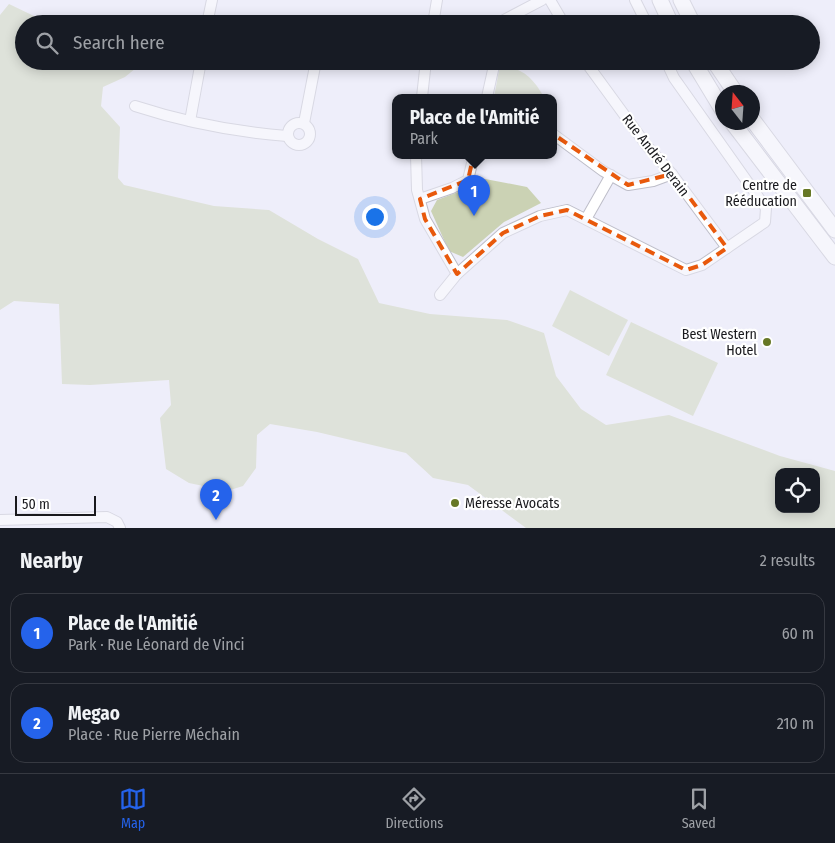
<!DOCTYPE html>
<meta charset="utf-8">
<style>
body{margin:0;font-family:"Fira Sans Condensed",sans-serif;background:#20242c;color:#f1f3f6}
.controls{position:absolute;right:15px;bottom:15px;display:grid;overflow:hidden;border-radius:10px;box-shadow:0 2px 12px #0003}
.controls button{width:45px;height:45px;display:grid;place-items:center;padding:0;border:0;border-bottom:1px solid #363941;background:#171b24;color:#f1f3f6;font:25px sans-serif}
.compass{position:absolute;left:715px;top:85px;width:45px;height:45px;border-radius:50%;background:#171b24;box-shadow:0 2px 12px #0003;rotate:343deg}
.scale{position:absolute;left:15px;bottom:12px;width:81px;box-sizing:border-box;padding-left:5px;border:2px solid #19191d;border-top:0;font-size:14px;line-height:18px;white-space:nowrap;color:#19191d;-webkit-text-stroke:4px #fff;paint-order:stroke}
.you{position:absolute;left:374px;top:216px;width:18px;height:18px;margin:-12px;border:4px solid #fff;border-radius:50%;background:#1a73e8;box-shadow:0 0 0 8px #1a73e833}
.badge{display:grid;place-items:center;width:32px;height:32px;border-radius:50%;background:#2563eb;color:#fff;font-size:16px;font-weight:700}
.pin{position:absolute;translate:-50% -41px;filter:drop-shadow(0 1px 2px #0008)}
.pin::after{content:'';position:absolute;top:26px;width:18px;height:15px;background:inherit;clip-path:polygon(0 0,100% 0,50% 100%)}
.popup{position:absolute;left:392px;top:94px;width:165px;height:65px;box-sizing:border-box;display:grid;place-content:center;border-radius:10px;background:#171b24;filter:drop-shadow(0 1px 4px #0005);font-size:16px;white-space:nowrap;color:#9ea1a6}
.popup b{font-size:19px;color:#f1f3f6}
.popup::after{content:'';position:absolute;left:50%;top:100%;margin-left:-10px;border:10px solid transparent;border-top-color:#171b24}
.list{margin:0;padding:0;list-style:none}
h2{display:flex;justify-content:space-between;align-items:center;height:65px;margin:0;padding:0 20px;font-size:21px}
h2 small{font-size:16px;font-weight:400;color:#9ea1a6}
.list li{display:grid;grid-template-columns:32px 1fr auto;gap:15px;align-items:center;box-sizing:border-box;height:80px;margin:0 10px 10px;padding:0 10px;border:1px solid #363941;border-radius:15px}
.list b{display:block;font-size:19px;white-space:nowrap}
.list p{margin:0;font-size:16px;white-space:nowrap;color:#9ea1a6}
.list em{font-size:16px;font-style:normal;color:#9ea1a6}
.icon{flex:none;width:28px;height:28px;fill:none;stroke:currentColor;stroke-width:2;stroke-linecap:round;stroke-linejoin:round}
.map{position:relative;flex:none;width:835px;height:528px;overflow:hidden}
.search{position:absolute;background:#171b24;box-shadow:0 2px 12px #0003;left:15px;right:15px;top:15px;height:55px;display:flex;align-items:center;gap:12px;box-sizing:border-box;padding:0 18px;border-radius:28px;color:#9ea1a6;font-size:19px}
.sheet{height:245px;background:#171b24}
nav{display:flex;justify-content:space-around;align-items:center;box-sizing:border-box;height:70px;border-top:1px solid #363941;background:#171b24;font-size:14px;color:#9ea1a6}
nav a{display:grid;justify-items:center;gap:2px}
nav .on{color:#2563eb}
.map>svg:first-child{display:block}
.green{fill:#cbd2b4;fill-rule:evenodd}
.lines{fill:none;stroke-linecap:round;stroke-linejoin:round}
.minor-casing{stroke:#bebec9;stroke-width:12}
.primary-casing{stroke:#bebec9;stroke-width:17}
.minor{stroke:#fff;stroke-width:10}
.primary{stroke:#fff;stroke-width:15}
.marked{fill:none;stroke:#e8590c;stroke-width:4;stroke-dasharray:10 6;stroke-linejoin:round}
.poi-dot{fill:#677826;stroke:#fff;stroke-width:2}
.labels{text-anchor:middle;stroke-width:4.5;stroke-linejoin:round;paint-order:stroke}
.street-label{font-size:14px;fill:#19191d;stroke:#fff}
.poi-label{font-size:14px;fill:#19191d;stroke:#fff;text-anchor:end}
</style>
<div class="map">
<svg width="835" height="528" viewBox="0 0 835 528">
<rect width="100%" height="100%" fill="#eeeefa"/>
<!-- green -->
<g class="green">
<path d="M 9,4 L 34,16 L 60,24 L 24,24 L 24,61 L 141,61 L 141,64 L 125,77 L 103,87 L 101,106 L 120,127 L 118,178 L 124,185 L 214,206 L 269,210 L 318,239 L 358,259 L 379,303 L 430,314 L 507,320 L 544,333 L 556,376 L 581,409 L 606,425 L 669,415 L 780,456 L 835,471 L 835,528 L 526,528 L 468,485 L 433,478 L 406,453 L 317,432 L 270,424 L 257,435 L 256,468 L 243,486 L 227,491 L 189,483 L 166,469 L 160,418 L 171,405 L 169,380 L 90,385 L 62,384 L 59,304 L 14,301 L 0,310 L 0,15 ZM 779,472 L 816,472 L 816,509 L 779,509 Z"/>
<path d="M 500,65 C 523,68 533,78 544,97 L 494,97 Z"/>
<polygon points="480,178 527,187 541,203 504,222 463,257 449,251 431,211 437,200 474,186"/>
<polygon points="570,290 628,320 609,356 552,326"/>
<polygon points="631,322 718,363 693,416 606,375"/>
</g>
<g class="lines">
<defs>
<g id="minor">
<polyline points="550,0 564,24"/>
<polyline points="635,0 647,24"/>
<polyline points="207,24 212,0"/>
<polyline points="433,24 437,0"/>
<polyline points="503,24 504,20 542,0"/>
<polyline points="585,61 647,146 672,174 727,248"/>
<polyline points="422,97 426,61"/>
<polyline points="487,97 495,61"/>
<path d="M 135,106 C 184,122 236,132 287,136"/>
<polyline points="190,121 201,61"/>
<circle cx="299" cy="134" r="11"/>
<polyline points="304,123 316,61"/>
<polyline points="553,134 603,171 628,185 653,181 672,174"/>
<polyline points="416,155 417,190 425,219 457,274"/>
<polyline points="420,199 452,188 468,180 474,155"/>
<polyline points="586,219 611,175"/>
<polyline points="440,295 457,274 503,233 540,216 567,210 686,270 702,265 765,222 766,208 674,78 666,61"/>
<polyline points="0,520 107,517 117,522 120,528"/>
</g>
<g id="primary">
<polyline points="660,0 671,24"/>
<polyline points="681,0 693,24"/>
<polyline points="693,61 722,109"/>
<polyline points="714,61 735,92"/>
<polyline points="752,119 835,230"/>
<polyline points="732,122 835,257"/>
</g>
</defs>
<!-- minor casing -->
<use href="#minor" class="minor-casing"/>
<!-- primary casing -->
<use href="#primary" class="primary-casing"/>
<!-- minor -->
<use href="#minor" class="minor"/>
<!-- primary -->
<use href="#primary" class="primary"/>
</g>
<!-- marked area -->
<path d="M0 0H835V528H0ZM 484,109 L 556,136 L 628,185 L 672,174 L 727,248 L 702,265 L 686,270 L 567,210 L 540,216 L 503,233 L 457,274 L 425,219 L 420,199 L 468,180 Z" fill="#eeeefa" fill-opacity=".55" fill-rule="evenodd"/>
<path class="marked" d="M 484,109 L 556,136 L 628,185 L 672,174 L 727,248 L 702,265 L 686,270 L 567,210 L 540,216 L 503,233 L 457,274 L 425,219 L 420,199 L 468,180 Z"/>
<!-- markers -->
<g class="poi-dot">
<rect x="802" y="188" width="10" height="10" rx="2.5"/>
<circle cx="767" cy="342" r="5"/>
<circle cx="455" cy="503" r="5"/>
</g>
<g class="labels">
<!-- street labels -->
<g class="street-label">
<text transform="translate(656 155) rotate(52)" y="5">Rue André Derain</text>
</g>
<!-- poi labels -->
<g class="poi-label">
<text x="797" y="190">Centre de<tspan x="797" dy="16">Rééducation</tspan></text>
<text x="757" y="339">Best Western<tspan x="757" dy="16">Hotel</tspan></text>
<text x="465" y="508" text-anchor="start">Méresse Avocats</text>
</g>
</g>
</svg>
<div class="controls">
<button><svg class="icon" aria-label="locate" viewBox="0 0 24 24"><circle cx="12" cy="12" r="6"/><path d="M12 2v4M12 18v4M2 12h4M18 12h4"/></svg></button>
</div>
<svg class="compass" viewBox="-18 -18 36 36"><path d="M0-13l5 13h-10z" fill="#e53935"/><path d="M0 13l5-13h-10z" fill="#9ea1a6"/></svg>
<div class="scale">50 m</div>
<div class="you"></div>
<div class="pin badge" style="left:474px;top:216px">1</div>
<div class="popup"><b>Place de l'Amitié</b>Park</div>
<div class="pin badge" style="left:216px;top:520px">2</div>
<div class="search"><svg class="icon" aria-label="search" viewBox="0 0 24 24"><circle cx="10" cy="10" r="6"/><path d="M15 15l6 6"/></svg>Search here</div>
</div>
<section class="sheet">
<h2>Nearby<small>2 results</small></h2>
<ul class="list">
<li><span class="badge">1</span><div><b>Place de l'Amitié</b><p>Park · Rue Léonard de Vinci</p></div><em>60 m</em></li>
<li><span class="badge">2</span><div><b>Megao</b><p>Place · Rue Pierre Méchain</p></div><em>210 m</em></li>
</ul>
</section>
<nav>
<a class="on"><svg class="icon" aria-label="map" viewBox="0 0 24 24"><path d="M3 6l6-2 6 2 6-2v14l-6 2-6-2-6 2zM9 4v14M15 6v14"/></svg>Map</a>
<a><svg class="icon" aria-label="directions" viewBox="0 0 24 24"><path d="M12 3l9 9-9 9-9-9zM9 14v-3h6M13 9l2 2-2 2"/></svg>Directions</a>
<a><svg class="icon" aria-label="saved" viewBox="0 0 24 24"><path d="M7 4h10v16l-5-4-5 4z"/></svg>Saved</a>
</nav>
